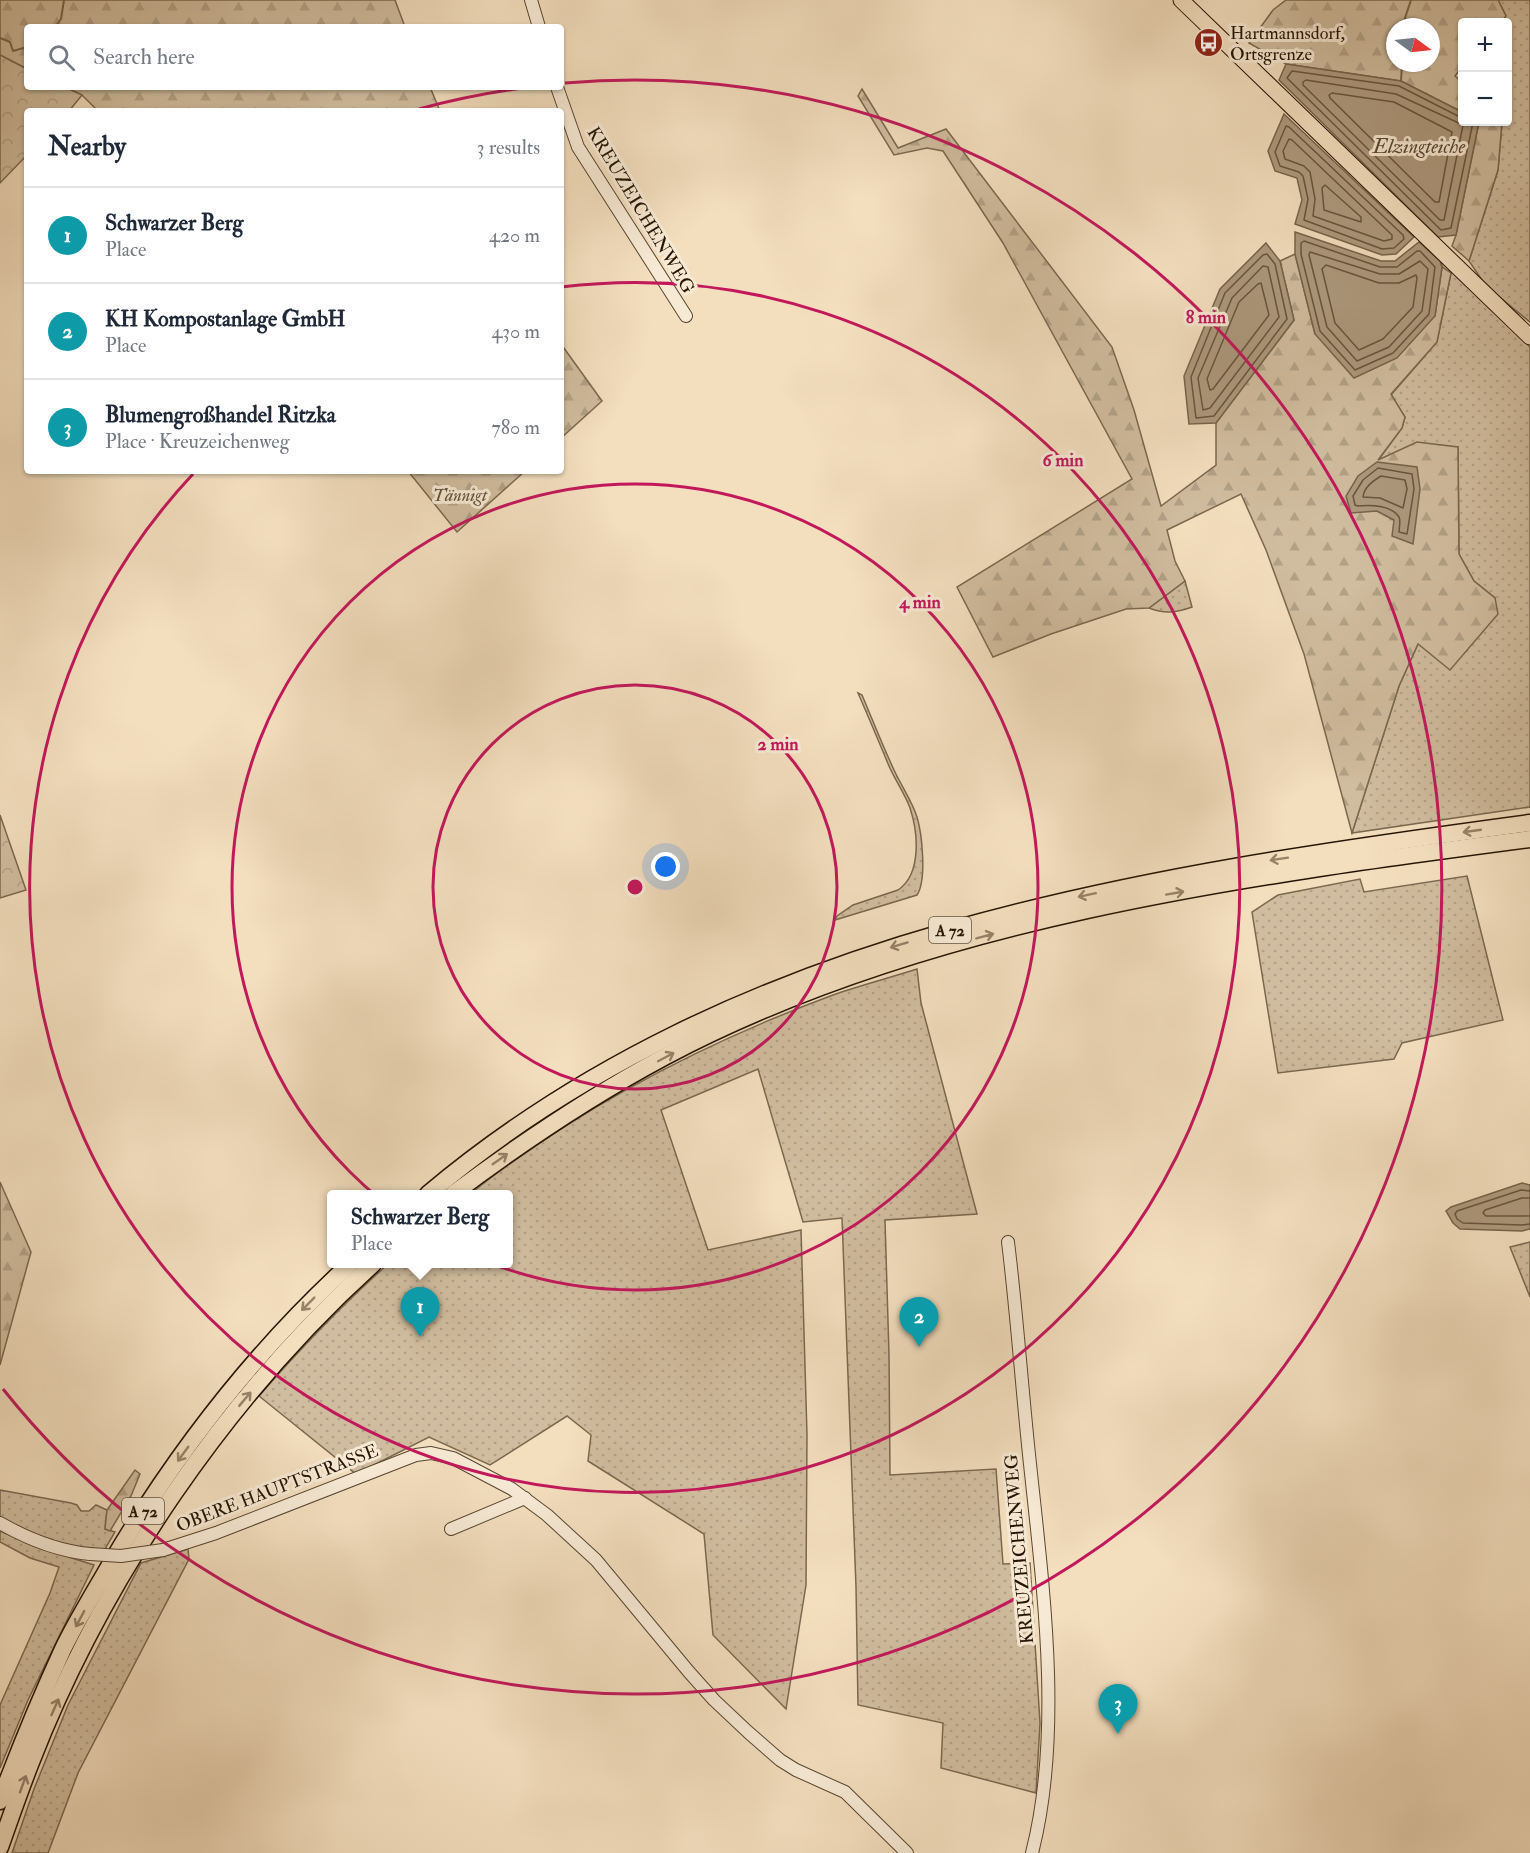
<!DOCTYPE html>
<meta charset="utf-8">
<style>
body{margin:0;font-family:"IM FELL Double Pica",serif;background:#f6f6f7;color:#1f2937}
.controls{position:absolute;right:18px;top:18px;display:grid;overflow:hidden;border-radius:6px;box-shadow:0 2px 4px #0004}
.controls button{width:54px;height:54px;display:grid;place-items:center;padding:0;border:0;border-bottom:2px solid #e0e1e3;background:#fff;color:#1f2937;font:30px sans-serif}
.compass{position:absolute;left:1386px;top:18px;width:54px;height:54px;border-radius:50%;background:#fff;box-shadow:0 2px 4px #0004;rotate:105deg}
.you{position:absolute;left:666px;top:867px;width:21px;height:21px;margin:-15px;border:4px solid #fff;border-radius:50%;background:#1a73e8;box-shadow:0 0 0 9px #1a73e833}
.badge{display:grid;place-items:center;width:39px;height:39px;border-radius:50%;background:#8f2418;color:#fff;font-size:20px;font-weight:700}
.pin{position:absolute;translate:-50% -50px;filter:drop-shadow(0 2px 3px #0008)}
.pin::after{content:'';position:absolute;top:32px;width:21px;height:18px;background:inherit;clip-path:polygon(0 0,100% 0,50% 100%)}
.popup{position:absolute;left:327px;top:1190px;width:186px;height:78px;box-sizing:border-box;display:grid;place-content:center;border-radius:6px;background:#fff;filter:drop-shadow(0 2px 4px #0005);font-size:20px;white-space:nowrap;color:#747a83}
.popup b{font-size:22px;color:#1f2937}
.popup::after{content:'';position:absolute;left:50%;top:100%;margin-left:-12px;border:12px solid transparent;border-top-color:#fff}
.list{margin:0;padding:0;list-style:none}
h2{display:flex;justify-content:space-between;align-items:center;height:78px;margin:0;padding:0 24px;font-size:26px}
h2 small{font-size:20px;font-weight:400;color:#747a83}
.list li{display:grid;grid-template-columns:39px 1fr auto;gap:18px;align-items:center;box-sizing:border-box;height:96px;padding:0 24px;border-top:2px solid #e0e1e3}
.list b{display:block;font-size:22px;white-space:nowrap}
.list p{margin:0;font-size:20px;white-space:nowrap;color:#747a83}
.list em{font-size:20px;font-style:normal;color:#747a83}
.icon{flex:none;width:33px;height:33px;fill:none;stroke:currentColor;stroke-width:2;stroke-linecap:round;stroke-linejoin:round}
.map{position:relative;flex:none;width:1530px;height:1853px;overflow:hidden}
.search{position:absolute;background:#fff;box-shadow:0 2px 4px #0004;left:24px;top:24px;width:540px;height:66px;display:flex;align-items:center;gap:15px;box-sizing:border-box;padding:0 21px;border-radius:6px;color:#747a83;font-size:22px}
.panel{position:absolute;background:#fff;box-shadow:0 2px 4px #0004;left:24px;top:108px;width:540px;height:366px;border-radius:6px}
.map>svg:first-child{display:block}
.grass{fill:url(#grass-dots);stroke:#7a684f;stroke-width:1.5}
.forest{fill:url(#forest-firs);stroke:#7a684f;stroke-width:1.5;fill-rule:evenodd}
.park{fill:url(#park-crowns);stroke:#7a684f;stroke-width:1.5}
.water{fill:#ad997d;stroke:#77644b;stroke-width:1.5}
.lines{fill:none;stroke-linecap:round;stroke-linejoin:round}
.shore{stroke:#69563e;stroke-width:1.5}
.stream{stroke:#77644b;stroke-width:2}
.minor-casing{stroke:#584630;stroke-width:14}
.major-casing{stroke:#251400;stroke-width:17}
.highway-casing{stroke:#251400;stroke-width:19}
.minor{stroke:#f7ead5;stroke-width:12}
.major{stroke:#f3debe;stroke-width:15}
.highway{stroke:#f3debe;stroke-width:16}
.minor-bridge-casing{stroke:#584630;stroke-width:14;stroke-linecap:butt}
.minor-bridge{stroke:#f7ead5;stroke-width:12}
.oneway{stroke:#968368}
.ring{fill:none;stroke:#c2185b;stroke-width:3}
.labels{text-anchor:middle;stroke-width:6;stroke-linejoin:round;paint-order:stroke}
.shield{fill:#f7ead5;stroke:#645440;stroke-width:1.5}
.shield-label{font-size:16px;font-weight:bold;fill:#251400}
.poi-label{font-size:18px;fill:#251400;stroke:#f7ead5;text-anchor:start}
.street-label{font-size:18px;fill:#251400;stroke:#f7ead5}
.park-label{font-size:18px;font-style:italic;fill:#614f37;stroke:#f7ead5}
.water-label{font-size:20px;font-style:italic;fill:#5b4932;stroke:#f7ead5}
.centre{fill:#c2185b;stroke:#f7ead5;stroke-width:3}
.ring-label{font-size:18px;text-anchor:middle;font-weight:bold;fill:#c2185b;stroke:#f7ead5;stroke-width:6;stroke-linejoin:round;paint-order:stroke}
</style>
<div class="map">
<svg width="1530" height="1853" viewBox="0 0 1530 1853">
<defs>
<pattern id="grass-dots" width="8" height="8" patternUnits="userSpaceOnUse" patternTransform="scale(1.5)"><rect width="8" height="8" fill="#d0bc9e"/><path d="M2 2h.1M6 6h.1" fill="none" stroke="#b2a186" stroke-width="1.8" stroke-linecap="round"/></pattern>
<pattern id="forest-firs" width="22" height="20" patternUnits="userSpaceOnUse" patternTransform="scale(1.5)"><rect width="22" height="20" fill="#d0bc9e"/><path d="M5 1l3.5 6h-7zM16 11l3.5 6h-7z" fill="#b2a186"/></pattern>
<pattern id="park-crowns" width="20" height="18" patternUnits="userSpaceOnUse" patternTransform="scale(1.5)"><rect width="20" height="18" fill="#d0bc9e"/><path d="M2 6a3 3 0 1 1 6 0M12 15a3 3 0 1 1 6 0" fill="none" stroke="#b2a186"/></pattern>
</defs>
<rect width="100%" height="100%" fill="#f3debe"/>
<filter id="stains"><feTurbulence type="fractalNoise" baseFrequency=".00333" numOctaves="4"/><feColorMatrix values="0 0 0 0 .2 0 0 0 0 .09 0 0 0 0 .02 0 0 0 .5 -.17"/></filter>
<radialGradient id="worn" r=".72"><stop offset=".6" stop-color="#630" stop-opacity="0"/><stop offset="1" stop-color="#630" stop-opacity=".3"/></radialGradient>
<!-- grass -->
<g class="grass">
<polygon points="1498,0 1530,0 1530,322 1486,286 1469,261 1498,170 1502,122 1508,122 1508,22 1501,22 1506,16"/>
<polygon points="1441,259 1530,347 1530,807 1352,833 1399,686 1418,644 1495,598 1474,581 1459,554 1458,447 1377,462 1402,428 1405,417 1391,395 1437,342 1451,273 1442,267"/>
<path d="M 1185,581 L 1192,607 C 1176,613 1164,614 1149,608 Z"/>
<path d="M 858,693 L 862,695 C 873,721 883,747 895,772 C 902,787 912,801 917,817 C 922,834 927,880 917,895 L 835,920 L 837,916 L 853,905 L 898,890 C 922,874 918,832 910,808 C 905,794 895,780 889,766 C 879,742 869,718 858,693 Z"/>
<polygon points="1467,876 1503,1020 1402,1043 1394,1059 1278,1073 1252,912 1278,895 1360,879 1364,892"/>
<path d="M 917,969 L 921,1003 L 977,1214 L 885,1220 L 889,1355 L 890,1475 L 996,1469 L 1003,1564 L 1030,1563 L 1040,1723 L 1036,1793 L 941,1768 L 943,1723 L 858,1705 L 856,1587 L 842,1218 L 803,1222 L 758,1069 L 661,1110 L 708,1250 L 801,1230 L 807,1434 L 806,1585 L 786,1709 L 713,1635 L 704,1534 L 588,1461 L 591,1435 L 567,1416 L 490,1465 L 429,1437 L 356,1474 L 259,1396 C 299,1350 342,1305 388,1264 L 508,1264 L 508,1194 L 470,1194 C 578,1108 704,1043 833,995 C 861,985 889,978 917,969 Z"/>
<polygon points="1530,1242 1530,1297 1510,1247"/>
<polygon points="0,1490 71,1503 77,1505 81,1511 89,1511 96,1505 107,1510 105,1529 115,1532 105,1549 79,1549 51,1543 0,1520"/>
<polygon points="0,1531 34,1546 94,1565 28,1700 0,1768 0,1705 50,1593 59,1567 30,1558 0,1542"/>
<polygon points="188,1549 189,1559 78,1773 48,1853 12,1853 34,1789 68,1705 141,1563"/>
</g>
<!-- forest -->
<g class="forest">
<polygon points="0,0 395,0 405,27 27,27 27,69 0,55"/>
<path d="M 1286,0 L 1498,0 L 1506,16 L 1501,22 L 1462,22 L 1462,67 L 1455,76 L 1462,82 L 1462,112 L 1401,81 L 1286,64 L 1249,43 L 1273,10 ZM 1395,27 L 1431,27 L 1431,63 L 1395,63 Z"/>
<polygon points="65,87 430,87 440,111 98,111 82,95"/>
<path d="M 862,89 L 898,148 L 946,129 L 1112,347 L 1134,410 L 1161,506 L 1216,465 L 1216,423 L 1294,320 L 1280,261 L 1295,254 L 1315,334 L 1435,316 L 1442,267 L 1451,273 L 1437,342 L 1391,394 L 1405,417 L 1402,428 L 1378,460 L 1417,442 L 1458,447 L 1459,554 L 1474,581 L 1495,598 L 1498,614 L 1450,670 L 1418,644 L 1399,686 L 1352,833 L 1304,654 L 1266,550 L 1241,494 L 1167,530 L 1175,561 L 1185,581 L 1149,608 L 1126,609 L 1051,634 L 993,657 L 957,587 L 1132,479 L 1003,243 L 943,151 L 927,148 L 894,155 L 858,96 ZM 1420,489 L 1394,520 L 1377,511 Z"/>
<polygon points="1479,122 1502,122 1498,170 1469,261 1452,246 1456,235"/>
<polygon points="561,344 602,401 561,438"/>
<polygon points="408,471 525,471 457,532"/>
<polygon points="0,1182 31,1252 0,1365"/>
<polygon points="135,1470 140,1474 131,1496 110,1531 105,1529 107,1510"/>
</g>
<!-- park -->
<g class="park">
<polygon points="0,55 27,69 27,87 65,87 82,95 69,111 27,111 27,155 0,183"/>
<polygon points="0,815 26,890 0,898"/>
</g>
<!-- water -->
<g class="water">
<polygon points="1286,64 1401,81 1462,112 1462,122 1479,122 1456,235 1438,237 1279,80"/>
<polygon points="1284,114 1414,237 1396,254 1382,255 1295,224 1302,200 1297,178 1275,171 1268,151"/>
<polygon points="1295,232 1381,261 1395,261 1419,242 1440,261 1442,267 1435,316 1397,358 1354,378 1315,334 1295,254"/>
<polygon points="1266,243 1280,261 1294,320 1216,423 1189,424 1184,376 1220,289"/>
<polygon points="1377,462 1417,467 1420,489 1413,544 1392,536 1394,520 1377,511 1351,513 1346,496 1358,476"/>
<polygon points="1522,1183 1530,1185 1530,1229 1522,1231 1460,1229 1453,1223 1446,1211 1451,1207"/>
</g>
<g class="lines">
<!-- shore -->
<g class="shore">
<polygon points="1306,80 1396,94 1463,125 1444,220 1440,220 1303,85 1303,82"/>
<polygon points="1332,93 1394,102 1452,132 1439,202 1435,202 1330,98 1329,95"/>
<polyline points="1462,117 1458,116 1399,86 1292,71 1287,78 1441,230 1451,228 1473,122"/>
<polygon points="1286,126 1289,127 1403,235 1404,239 1394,248 1382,249 1304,220 1308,199 1303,176 1299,172 1280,166 1275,152"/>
<polygon points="1289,139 1292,140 1392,235 1392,239 1384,241 1313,216 1315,199 1310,172 1304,166 1285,159 1283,151"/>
<polygon points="1325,185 1361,217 1361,222 1324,210 1322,188"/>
<polygon points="1304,241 1380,267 1397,267 1417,251 1420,251 1435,267 1429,314 1393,353 1355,370 1320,331 1301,254 1301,243"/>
<polygon points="1310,252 1380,274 1399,274 1420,261 1428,269 1422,311 1389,347 1357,361 1327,327 1309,255"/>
<polygon points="1267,254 1275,264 1287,319 1214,416 1196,418 1191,377 1225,293 1263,255"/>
<polygon points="1326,265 1379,283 1399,283 1416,275 1417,278 1413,307 1383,339 1359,350 1335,323 1322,269"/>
<polygon points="1263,266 1268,267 1279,317 1210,408 1203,410 1198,378 1232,298"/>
<polygon points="1261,283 1269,315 1213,389 1210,390 1207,379 1239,302 1258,284"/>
<path d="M 1378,468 L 1412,474 L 1414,489 L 1407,534 L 1399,532 C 1399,528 1401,521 1399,517 C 1391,505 1370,505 1358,506 L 1355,505 L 1353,496 L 1363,480 Z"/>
<path d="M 1381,476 L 1405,480 L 1407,489 L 1403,508 L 1380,498 L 1363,497 C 1364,487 1373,481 1381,476 Z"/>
<polyline points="1530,1191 1521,1190 1457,1211 1455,1214 1457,1219 1463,1223 1521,1225 1530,1224"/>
<polyline points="1530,1198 1522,1198 1485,1210 1483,1213 1486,1216 1530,1216"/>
</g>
<!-- stream -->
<g class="stream">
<polyline points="55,27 61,19 64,0"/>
<polyline points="1405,27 1405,18 1411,0"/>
<polyline points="0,38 10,42 13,51 27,47"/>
<polyline points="1401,81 1402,63"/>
</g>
<defs>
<g id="minor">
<polyline points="531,0 539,27"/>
<polyline points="557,87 578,147 686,316"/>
<path d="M 1008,1242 C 1017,1315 1022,1390 1030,1464 C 1043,1587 1063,1732 1032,1853"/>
<path d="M 0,1523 C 28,1539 58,1551 90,1554"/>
<polyline points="451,1529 525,1498"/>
<polyline points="163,1550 216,1533 416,1455 431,1453 453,1458 512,1489 547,1515 596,1560 689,1672 714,1700 748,1732 780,1760 796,1770 845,1792 907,1853"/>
</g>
<polyline id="major" points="1181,0 1530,337"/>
<g id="highway">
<path d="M 428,1194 C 737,934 1143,875 1530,823"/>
<path d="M 453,1194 C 521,1143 591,1096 666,1056 C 927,918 1241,877 1530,839"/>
<path d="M 0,1801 C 19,1750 40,1699 63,1649 C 78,1618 97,1588 114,1558 C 179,1449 257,1349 350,1264"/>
<path d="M 0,1847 C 10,1819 20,1790 31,1762 C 103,1577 226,1397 373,1264"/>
</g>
</defs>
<!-- minor casing -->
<use href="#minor" class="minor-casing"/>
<!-- major casing -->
<use href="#major" class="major-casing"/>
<!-- highway casing -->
<use href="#highway" class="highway-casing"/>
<!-- minor -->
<use href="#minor" class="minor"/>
<!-- major -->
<use href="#major" class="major"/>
<!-- highway -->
<use href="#highway" class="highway"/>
<defs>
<polyline id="minor-bridge" points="90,1554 121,1556 163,1550"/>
</defs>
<!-- minor-bridge casing -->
<use href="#minor-bridge" class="minor-bridge-casing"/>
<!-- minor-bridge -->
<use href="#minor-bridge" class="minor-bridge"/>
</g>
<!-- one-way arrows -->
<defs><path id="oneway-shaft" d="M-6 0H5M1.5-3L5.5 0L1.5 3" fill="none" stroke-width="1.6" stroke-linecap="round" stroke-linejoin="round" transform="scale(1.5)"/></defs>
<g class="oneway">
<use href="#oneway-shaft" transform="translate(1472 831) rotate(172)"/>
<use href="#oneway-shaft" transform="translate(1279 859) rotate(171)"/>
<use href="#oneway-shaft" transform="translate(1175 893) rotate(-10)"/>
<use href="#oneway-shaft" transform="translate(1087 895) rotate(168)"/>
<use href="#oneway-shaft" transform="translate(985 936) rotate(-15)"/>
<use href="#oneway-shaft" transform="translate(899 945) rotate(163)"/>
<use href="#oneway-shaft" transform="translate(666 1057) rotate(-28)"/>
<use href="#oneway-shaft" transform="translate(500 1159) rotate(-35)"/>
<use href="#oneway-shaft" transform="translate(308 1304) rotate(135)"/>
<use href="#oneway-shaft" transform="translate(245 1399) rotate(-50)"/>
<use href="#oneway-shaft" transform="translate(183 1454) rotate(126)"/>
<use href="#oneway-shaft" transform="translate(80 1619) rotate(118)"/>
<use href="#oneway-shaft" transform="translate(55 1707) rotate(-66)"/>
<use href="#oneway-shaft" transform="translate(23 1784) rotate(-70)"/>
</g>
<!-- distance rings -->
<g class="ring">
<circle cx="635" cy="887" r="202"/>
<circle cx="635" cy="887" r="403"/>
<path d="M561 287A605 605 0 1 1 193 474"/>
<path d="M419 109A807 807 0 0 1 523 88M565 83A807 807 0 1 1 3 1389"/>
</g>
<!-- icons -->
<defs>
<symbol id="bus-disc" viewBox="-11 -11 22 22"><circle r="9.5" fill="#8f2418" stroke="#f7ead5"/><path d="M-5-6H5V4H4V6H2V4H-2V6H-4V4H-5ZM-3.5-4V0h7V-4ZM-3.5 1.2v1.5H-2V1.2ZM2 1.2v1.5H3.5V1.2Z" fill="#fff"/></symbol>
</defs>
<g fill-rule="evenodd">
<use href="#bus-disc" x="1192" y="26" width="33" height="33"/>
</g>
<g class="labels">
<!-- shield labels -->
<g class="shield">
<rect x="929" y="917" width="42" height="26" rx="4.5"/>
<rect x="122" y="1498" width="42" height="26" rx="4.5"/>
</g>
<g class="shield-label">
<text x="950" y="936">A 72</text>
<text x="143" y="1517">A 72</text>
</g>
<!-- poi labels -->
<g class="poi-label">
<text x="1230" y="39">Hartmannsdorf,<tspan x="1230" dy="21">Ortsgrenze</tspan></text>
</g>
<!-- street labels -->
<g class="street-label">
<text transform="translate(641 210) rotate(59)" y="6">KREUZEICHENWEG</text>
<text transform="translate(277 1488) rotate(-21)" y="6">OBERE HAUPTSTRASSE</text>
<text transform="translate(1019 1549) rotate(-95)" y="6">KREUZEICHENWEG</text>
</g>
<!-- park labels -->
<g class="park-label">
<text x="460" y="501">Tännigt</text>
</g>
<!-- water labels -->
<g class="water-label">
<text x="1419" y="153">Elzingteiche</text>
</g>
</g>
<circle cx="635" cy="887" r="9" class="centre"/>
<g class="ring-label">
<text x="1206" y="323">8 min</text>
<text x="1063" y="466">6 min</text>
<text x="920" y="608">4 min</text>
<text x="778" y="750">2 min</text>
</g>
<rect width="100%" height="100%" filter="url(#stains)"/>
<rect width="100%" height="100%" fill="url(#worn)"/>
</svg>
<div class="controls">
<button>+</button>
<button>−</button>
</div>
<svg class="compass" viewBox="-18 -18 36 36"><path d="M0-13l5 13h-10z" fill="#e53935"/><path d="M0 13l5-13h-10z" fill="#747a83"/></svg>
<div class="you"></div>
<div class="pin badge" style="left:420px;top:1337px;background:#0f9aa8">1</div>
<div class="popup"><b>Schwarzer Berg</b>Place</div>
<div class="pin badge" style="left:919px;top:1347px;background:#0f9aa8">2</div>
<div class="pin badge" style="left:1118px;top:1734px;background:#0f9aa8">3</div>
<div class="search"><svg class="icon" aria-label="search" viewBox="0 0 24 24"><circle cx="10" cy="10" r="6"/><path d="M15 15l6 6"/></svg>Search here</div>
<section class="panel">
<h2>Nearby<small>3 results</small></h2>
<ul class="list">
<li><span class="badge" style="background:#0f9aa8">1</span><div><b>Schwarzer Berg</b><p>Place</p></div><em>420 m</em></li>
<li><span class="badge" style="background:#0f9aa8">2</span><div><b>KH Kompostanlage GmbH</b><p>Place</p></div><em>430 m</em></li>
<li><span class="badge" style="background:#0f9aa8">3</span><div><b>Blumengroßhandel Ritzka</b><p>Place · Kreuzeichenweg</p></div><em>780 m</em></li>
</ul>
</section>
</div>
